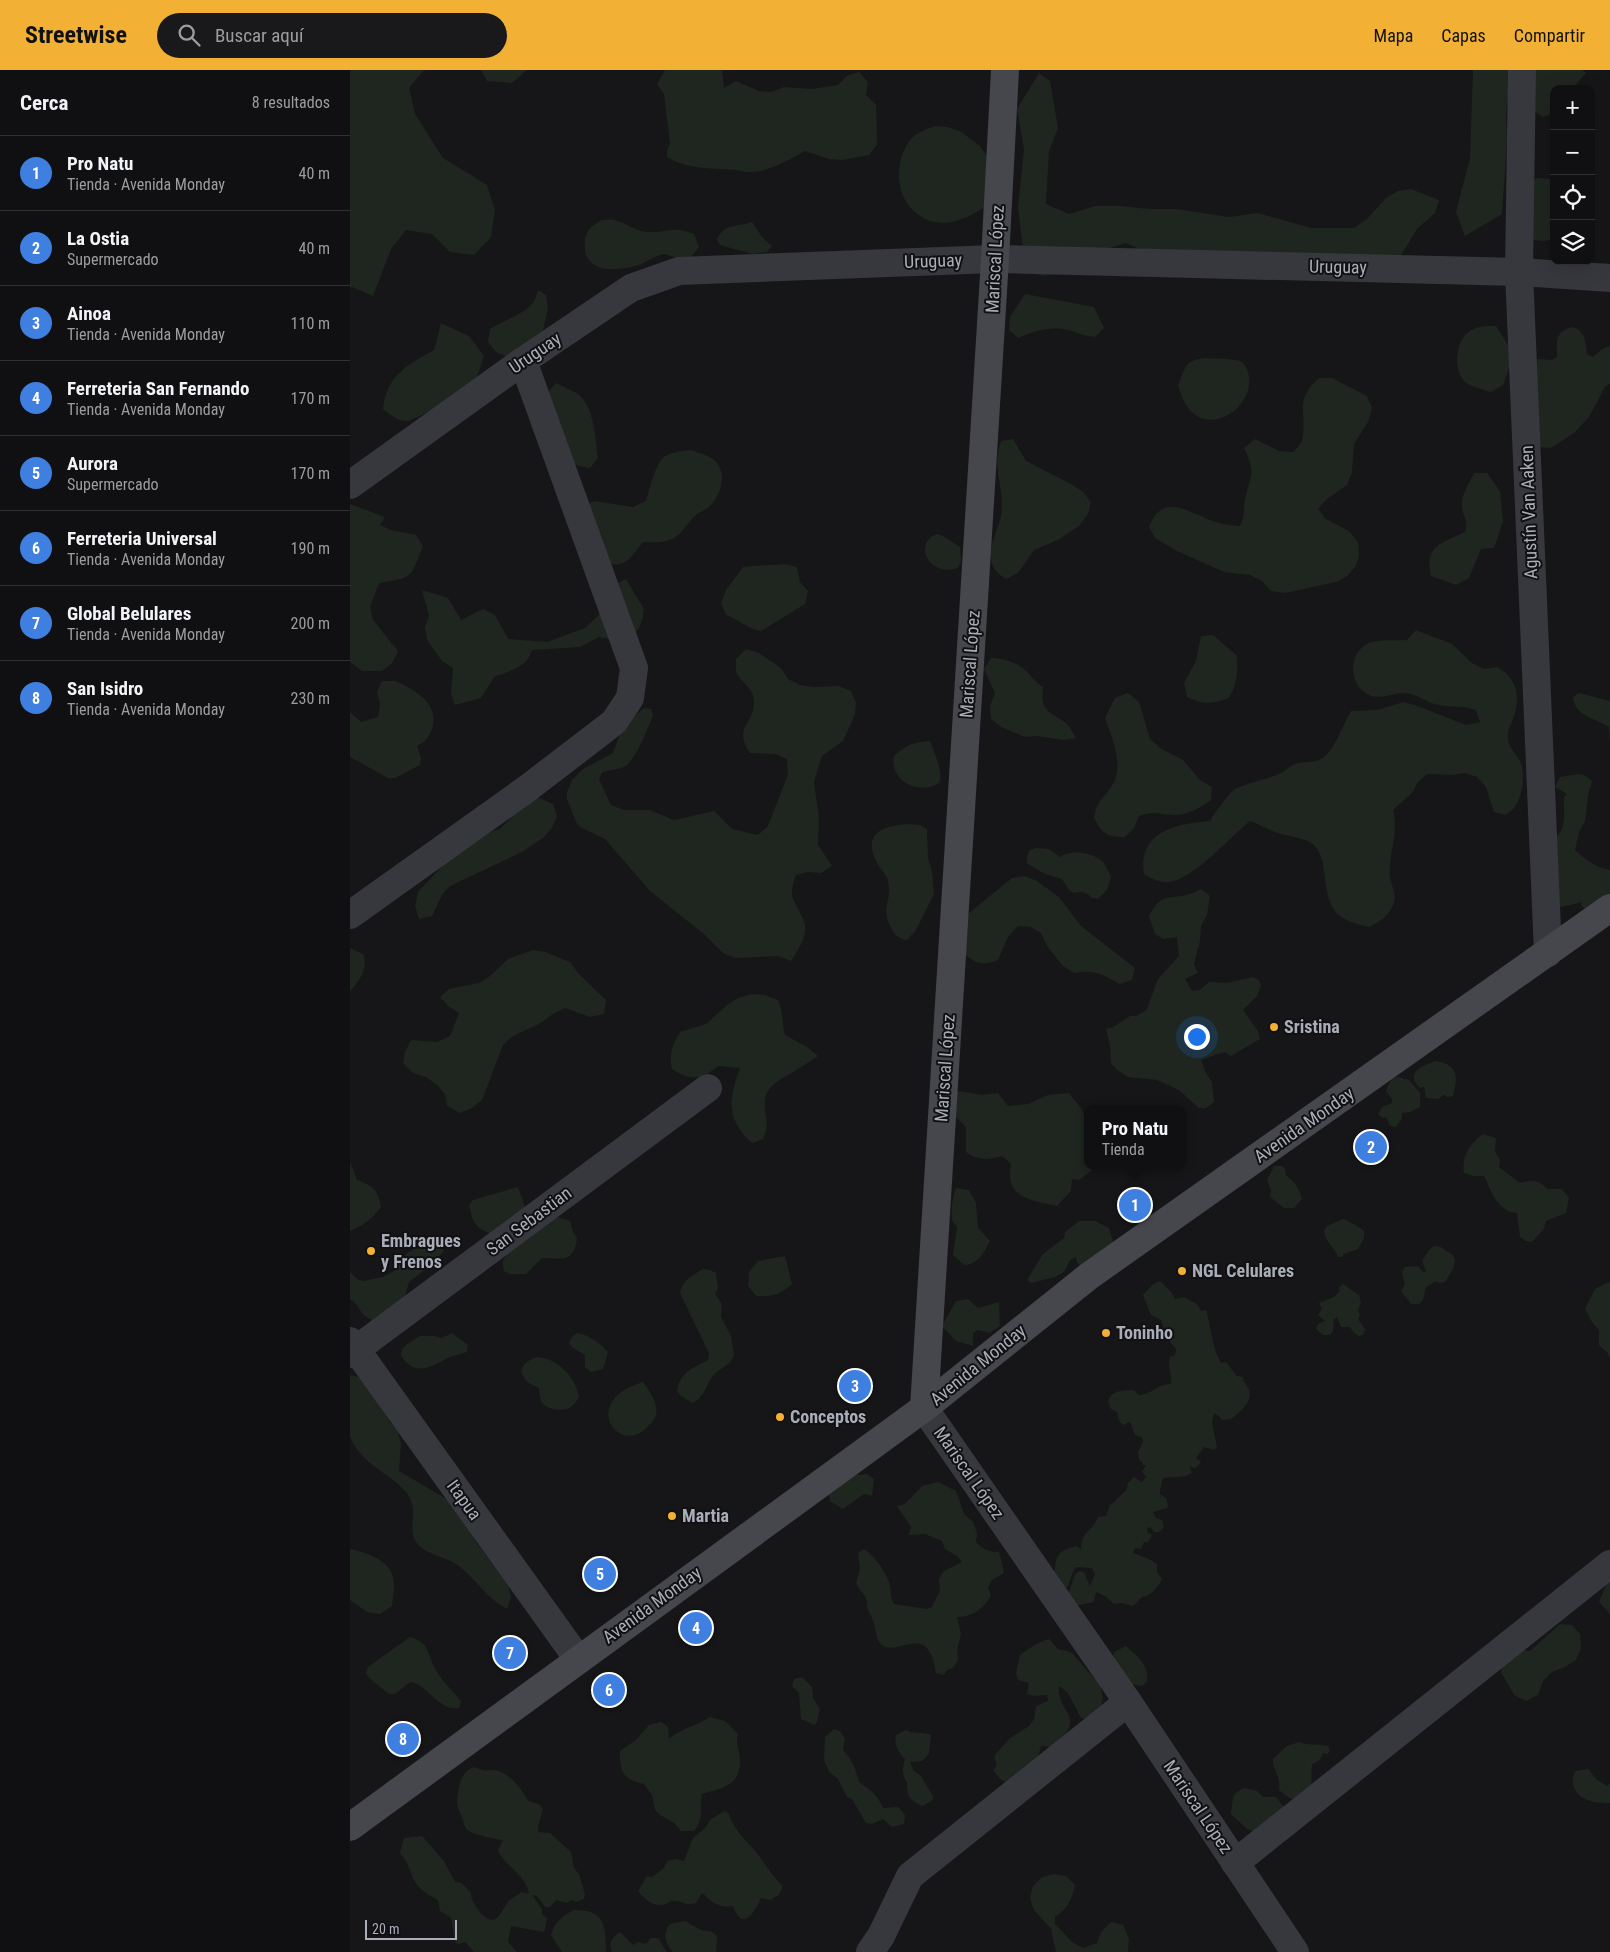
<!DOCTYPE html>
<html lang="es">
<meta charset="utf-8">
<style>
body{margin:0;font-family:"Roboto Condensed",sans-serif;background:#19191b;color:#f1f3f6}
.controls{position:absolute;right:15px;top:15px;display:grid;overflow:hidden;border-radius:10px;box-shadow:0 5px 20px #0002}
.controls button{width:45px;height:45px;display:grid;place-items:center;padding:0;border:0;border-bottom:1px solid #303032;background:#101012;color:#f1f3f6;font:25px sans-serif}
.scale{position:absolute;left:15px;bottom:12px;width:92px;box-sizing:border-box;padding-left:5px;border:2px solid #a8adb8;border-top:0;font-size:14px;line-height:18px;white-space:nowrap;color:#a8adb8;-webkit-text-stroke:4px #111113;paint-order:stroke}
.you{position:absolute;left:846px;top:966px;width:18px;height:18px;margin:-12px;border:4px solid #fff;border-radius:50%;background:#1a73e8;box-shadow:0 0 0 8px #1a73e833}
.badge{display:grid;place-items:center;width:32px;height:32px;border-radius:50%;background:#f2b134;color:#fff;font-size:16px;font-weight:700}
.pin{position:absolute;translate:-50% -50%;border:2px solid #fff;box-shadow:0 1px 5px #0006}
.popup{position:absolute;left:734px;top:1035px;width:102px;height:65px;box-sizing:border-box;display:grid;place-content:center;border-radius:10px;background:#101012;filter:drop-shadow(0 1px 4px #0005);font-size:16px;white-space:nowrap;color:#9c9d9f}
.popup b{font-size:19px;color:#f1f3f6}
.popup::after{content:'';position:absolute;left:50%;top:100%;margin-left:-10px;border:10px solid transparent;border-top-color:#101012}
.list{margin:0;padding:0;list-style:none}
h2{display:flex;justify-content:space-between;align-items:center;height:65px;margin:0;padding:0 20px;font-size:21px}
h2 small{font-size:16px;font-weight:400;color:#9c9d9f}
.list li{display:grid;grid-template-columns:32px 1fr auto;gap:15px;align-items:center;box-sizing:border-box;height:75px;padding:0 20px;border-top:1px solid #303032}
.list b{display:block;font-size:19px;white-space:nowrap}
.list p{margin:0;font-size:16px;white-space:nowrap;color:#9c9d9f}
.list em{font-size:16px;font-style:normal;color:#9c9d9f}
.icon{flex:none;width:28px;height:28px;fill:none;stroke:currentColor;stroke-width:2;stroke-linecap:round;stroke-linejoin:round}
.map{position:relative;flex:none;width:1260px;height:1882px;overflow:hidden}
header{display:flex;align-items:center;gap:30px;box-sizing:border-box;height:70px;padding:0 25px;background:#f2b134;color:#111}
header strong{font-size:24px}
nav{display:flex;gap:28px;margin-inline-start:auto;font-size:18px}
.search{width:350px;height:45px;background:#19191b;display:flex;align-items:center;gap:12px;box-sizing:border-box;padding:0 18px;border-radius:28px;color:#9c9d9f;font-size:19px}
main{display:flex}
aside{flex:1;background:#101012}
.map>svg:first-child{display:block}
.green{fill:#1e261f}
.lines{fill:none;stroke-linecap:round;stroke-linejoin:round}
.street{stroke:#37383d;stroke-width:28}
.secondary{stroke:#45474d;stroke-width:28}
.poi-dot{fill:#f2b134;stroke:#111113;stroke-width:2}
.labels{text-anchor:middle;stroke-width:4;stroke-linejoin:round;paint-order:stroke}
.street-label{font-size:18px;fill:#a8adb8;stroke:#111113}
.poi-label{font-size:18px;font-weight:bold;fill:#a8adb8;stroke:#111113;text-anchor:start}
</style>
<header>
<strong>Streetwise</strong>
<div class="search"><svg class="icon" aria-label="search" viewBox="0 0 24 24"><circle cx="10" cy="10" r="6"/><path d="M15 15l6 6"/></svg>Buscar aquí</div>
<nav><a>Mapa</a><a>Capas</a><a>Compartir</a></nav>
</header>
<main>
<aside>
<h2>Cerca<small>8 resultados</small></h2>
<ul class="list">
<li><span class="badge" style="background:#3f7fe0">1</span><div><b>Pro Natu</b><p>Tienda · Avenida Monday</p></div><em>40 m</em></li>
<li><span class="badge" style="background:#3f7fe0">2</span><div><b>La Ostia</b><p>Supermercado</p></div><em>40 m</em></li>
<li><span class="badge" style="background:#3f7fe0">3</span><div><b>Ainoa</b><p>Tienda · Avenida Monday</p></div><em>110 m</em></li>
<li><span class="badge" style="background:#3f7fe0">4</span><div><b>Ferreteria San Fernando</b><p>Tienda · Avenida Monday</p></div><em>170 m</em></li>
<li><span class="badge" style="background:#3f7fe0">5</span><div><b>Aurora</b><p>Supermercado</p></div><em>170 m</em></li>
<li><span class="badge" style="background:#3f7fe0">6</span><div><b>Ferreteria Universal</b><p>Tienda · Avenida Monday</p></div><em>190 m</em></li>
<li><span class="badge" style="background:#3f7fe0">7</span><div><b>Global Belulares</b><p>Tienda · Avenida Monday</p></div><em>200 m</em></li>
<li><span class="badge" style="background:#3f7fe0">8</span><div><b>San Isidro</b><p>Tienda · Avenida Monday</p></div><em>230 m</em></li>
</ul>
</aside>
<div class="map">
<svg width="1260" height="1882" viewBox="0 0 1260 1882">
<rect width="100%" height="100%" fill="#161618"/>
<!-- green -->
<g class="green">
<polygon points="0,0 74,0 59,18 65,44 93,88 137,115 145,140 141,167 124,185 100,182 82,164 56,160 41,179 23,226 2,217 0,218"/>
<polygon points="131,0 177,0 162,13 137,11"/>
<path d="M 315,0 L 372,0 L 374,18 L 386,11 L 409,21 L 421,22 L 434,17 L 462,19 L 488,15 L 497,6 L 509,2 L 518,12 L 516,25 L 526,35 L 527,75 L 519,85 L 492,90 L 479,89 L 455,81 C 438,91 408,108 387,100 C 363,98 338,100 317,87 L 317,81 L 320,74 L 314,24 L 307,14 Z"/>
<polygon points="1123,0 1161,0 1156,43 1157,69 1152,144 1115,166 1106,142 1120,88"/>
<polygon points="1174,0 1232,0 1236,3 1222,19 1204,19 1204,43 1193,47 1183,40"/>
<polygon points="689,3 700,11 708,58 699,81 696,134 719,144 745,136 771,136 799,139 826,139 879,147 908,143 961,158 1004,158 1017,149 1036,128 1048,121 1061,119 1089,130 1085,143 1067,159 1047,192 804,186 776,173 739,184 705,204 692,206 681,200 674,187 668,137 674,79 667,39"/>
<path d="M 585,56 L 597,57 L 610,61 L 630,76 L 637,86 L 634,138 C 623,144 607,153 594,153 C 551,152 536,101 561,69 C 566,63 577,59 585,56 Z"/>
<polygon points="1186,108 1204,109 1204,168 1195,171 1181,170 1178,118"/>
<path d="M 252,150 C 255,150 260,149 264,150 C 276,153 285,161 297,162 C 318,163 321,155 344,164 L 349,177 L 341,187 C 336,188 330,188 325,187 C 322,187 317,184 314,184 C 305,185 297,192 289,195 C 265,202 231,204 235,170 C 236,159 243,155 252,150 Z"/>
<path d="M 402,152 L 413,168 L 422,176 L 417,182 L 403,184 L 370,175 L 367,170 C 373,153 388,157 402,152 Z"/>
<path d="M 188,220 L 196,225 L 198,238 L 192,265 L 158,287 L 146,282 L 138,272 L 140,259 C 151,251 178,243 184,231 C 186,228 187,223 188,220 Z"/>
<path d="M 675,224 L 744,237 L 754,258 L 745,267 C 735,266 728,263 718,260 C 701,256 684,261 668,268 L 659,260 L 660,247 Z"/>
<path d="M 91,253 L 119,266 L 134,286 C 131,294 129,305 124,312 C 119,319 65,351 57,351 C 48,352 40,344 33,339 C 37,305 57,295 84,280 Z"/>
<path d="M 1146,256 C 1164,286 1166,280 1153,315 L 1141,322 C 1133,319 1120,317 1115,312 C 1101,297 1106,264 1126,258 C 1132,256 1140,256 1146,256 Z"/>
<path d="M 1223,257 C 1235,261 1236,273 1237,284 L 1243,287 L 1252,279 L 1260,276 L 1260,314 L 1255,317 L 1239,347 L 1224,363 L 1201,378 L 1188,377 L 1183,301 L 1188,289 L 1202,290 L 1207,287 C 1207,271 1204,262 1223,257 Z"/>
<path d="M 855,288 C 866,289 880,288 890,291 C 893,292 896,296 897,299 C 910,331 865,368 840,340 C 834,334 831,324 828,316 C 836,297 833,291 855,288 Z"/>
<path d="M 969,308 L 982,308 L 1017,326 L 1022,338 L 1018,352 L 1004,374 L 1002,402 L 997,415 L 977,429 L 968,439 L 976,449 L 999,461 L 1008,472 L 1009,485 L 1006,496 L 997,506 L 986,512 L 935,523 L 921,521 L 912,511 L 900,505 L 874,502 L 827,481 L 805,468 L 799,457 C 813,420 840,444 866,452 C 874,455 882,455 890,456 C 896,443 893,440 895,429 C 901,404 906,403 894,378 L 905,369 L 929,381 L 943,382 C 946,379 951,374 952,370 C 958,342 943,331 969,308 Z"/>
<path d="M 206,313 C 213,317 222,320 228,324 C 245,338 245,368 248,388 L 240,398 L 228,396 L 217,389 L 197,323 Z"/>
<path d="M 663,369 L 676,391 L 721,414 L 733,422 L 741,432 L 738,444 L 729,456 L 708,470 L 684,480 L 668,503 L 656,509 C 648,504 642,499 641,488 C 639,470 653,453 652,435 C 652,411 642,396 651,371 Z"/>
<path d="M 341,380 C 348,383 360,385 365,391 C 378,403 371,425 360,436 C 357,439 352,441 347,444 C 341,449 337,455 332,461 C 323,473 307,473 293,472 C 278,491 276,498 251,493 L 232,437 L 244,431 L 283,437 L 296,431 C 300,419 306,389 317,385 C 324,382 333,381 341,380 Z"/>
<path d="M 1124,403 L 1137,403 L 1150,421 L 1153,452 L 1144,478 L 1131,479 L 1119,508 L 1106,515 L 1081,506 C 1074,476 1091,473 1115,462 C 1119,446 1114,451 1112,438 C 1110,426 1119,414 1124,403 Z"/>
<path d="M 0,434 L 35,447 L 30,455 L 41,460 L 66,465 L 73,476 C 60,509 64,507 29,513 L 20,537 L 23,550 L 48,581 L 42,593 L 32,601 L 12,601 L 0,592 Z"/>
<path d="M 587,464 L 593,466 L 610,477 L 611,492 L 608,498 C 579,508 562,473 587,464 Z"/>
<path d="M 434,494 L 447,497 L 450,512 L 458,521 L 455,534 L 411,561 C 396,558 390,550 376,545 L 371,533 L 376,520 L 393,497 C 407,495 420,496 434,494 Z"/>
<path d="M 276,509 L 294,539 C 293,545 292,553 289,558 C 282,571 260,570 249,567 L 230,577 L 182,580 C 178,596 160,602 145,606 L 131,628 L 105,635 L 101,623 L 103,598 L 92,591 L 77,570 L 75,557 L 79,546 L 72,520 L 98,528 L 111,550 L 133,539 L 145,545 L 158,569 L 197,572 L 235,558 L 254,540 L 260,517 Z"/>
<path d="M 1066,560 L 1102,574 L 1122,593 L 1134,599 L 1147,597 C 1166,607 1171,625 1164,646 C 1162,653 1157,661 1158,668 C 1159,678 1164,681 1169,689 C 1176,701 1173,725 1165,737 C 1163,740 1159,742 1156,745 L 1144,742 L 1136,717 L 1127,707 L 1115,703 L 1102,705 L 1077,704 L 1068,712 L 1062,723 L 1043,740 C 1049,765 1038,784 1040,806 C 1041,815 1047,825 1044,833 C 1039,846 1031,851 1019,857 C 980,848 979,838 974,801 C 973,792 971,783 965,776 C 958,768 935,766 925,762 C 917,759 908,754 900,751 C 879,768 846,807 820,812 C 810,813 802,809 794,804 C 787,761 827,754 860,751 C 863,745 880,722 885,719 C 899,712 915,710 929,704 C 935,702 939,696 945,694 C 953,691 964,693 971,689 C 983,684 993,654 1001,641 L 1028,640 L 1053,632 L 1065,635 L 1116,655 L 1130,652 L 1126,640 C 1112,635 1103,638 1089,635 C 1076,633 1067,623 1053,623 C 1040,623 1027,633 1013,621 C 998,609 1000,581 1019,573 C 1030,569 1045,571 1057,570 Z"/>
<path d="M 863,565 L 887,586 C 888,603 887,614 879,628 C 861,634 854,635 837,627 L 834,613 L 846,591 L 851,566 Z"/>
<path d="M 396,579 L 409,583 L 431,598 L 438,609 L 450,615 L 463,617 L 489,616 L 501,621 L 506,633 L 505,645 L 493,671 L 472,686 L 464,712 L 469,749 L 468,775 L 482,796 L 471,803 L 458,802 L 446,805 C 436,831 447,830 454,852 C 459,865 448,880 441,891 L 428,886 L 385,888 L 373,883 L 355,865 L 300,821 L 255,769 L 232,758 L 227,754 L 217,729 L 217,722 L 222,710 L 233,699 L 263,683 C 272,658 273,656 294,638 L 301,639 L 303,645 C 299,656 285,692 274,697 C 267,700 259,699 252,703 L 249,709 L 261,735 L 274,740 L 300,740 L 324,750 L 364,741 L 382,759 L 408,765 L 418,756 L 438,704 L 437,689 L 425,684 L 400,683 C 383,658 403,655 404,633 C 405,619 394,615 387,604 C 385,600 386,594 386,589 Z"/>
<path d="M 641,588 C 654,588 669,593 678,603 C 684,609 686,613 693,617 C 690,644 700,640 717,654 C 721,658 723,664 726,668 L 714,670 L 687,666 L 675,667 L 651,657 L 641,649 L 640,636 L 645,623 L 634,599 Z"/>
<path d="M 45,611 C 63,618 88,633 83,655 C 80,666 77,671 67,676 L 71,688 L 70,695 L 45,708 L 38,708 L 0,687 L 0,642 L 11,652 L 28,647 L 30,634 L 27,622 L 32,611 Z"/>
<path d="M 778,623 L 789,632 L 800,669 L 810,678 L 833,690 L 850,710 L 862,717 L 861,730 C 850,738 838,745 824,745 C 809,745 805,740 789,746 L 784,758 L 775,767 C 756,767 753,764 744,748 C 747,729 754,729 763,714 C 774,695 762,668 755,648 L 765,628 Z"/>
<path d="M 1229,623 L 1260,631 L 1260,672 L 1259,657 C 1245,648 1225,647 1223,627 Z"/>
<path d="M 580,671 C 584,683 594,701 589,713 C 569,726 539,711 544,686 C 556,675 564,672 580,671 Z"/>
<path d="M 1228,704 L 1234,705 L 1242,711 L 1238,726 L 1235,751 L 1229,762 L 1225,780 C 1236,790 1245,797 1260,800 L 1260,830 L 1241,845 L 1231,835 L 1231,832 L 1221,835 L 1203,838 L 1191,779 C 1217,760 1214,759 1214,727 L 1217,724 L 1205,717 L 1210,707 Z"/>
<polygon points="183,725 203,734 207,746 202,758 193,768 172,782 100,816 92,825 82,846 69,849 65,836 68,822 96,792 137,763 150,759"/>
<path d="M 557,754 L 570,755 L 577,759 L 578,788 L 582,801 L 584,824 L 566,860 L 557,870 C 550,869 546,866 542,860 C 529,835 543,832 538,811 C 537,804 531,801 528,795 C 512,764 529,757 557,754 Z"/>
<path d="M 686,778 L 699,779 L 710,787 C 721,779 743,782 753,792 C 756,796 759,803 761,807 L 757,820 L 748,829 L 742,828 C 736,822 732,821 724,823 L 719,820 L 712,809 C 698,806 688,801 677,793 L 677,786 L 680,780 Z"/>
<path d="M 675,806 L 687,811 L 709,827 L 731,856 L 785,898 L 782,910 L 770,914 C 753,905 744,899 724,903 L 713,896 L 697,876 L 691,863 L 681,857 L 668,856 L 658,867 L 648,890 C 631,897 625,893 612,882 L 613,855 L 619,843 L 662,808 Z"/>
<path d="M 851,819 L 860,826 L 857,845 L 851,856 L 850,871 L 844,894 L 848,903 L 835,909 L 842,921 L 850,920 L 859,912 L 877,913 L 903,907 L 909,910 L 911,916 L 907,926 L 893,940 L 908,961 L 910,969 L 881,986 L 874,982 L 851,990 L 855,1001 L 862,1013 L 864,1032 L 856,1038 L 849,1038 L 829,1020 L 807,1010 L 778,1007 L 767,1000 L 761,993 L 760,976 L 756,959 L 763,957 L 780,946 L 787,946 L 797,939 L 808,909 L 829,886 L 827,867 L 813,869 L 805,864 L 799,846 C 809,828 812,828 832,826 C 838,825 845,822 851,819 Z"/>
<path d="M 0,878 L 13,884 C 19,899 9,910 0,922 Z"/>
<polygon points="183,880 195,882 220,892 228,903 256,930 254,944 240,947 215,938 203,944 189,954 163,966 153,975 132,1030 122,1038 110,1043 97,1036 95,1024 87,1015 76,1007 63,1003 53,993 55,982 61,970 87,972 100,966 109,943 98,936 90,927 99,919 129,913 140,906 158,889"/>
<path d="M 402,924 L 415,925 L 428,930 C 434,943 431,951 435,965 L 457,977 L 468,986 C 462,990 455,995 448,999 C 435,1008 414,1014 415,1034 C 415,1051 420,1053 413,1069 L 402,1073 C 375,1048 379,1029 390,998 L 368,996 C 351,1010 341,1011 322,999 C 319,984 322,975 330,962 L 356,954 L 377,935 L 388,928 Z"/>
<path d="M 1086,991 C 1109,995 1108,1007 1103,1026 L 1098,1027 L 1093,1025 L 1088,1029 L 1076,1028 L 1074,1017 L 1070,1018 C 1054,1003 1073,995 1086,991 Z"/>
<path d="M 1048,1007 L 1059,1010 L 1070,1023 L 1070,1037 L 1060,1042 L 1052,1043 L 1052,1049 L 1046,1057 L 1040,1056 L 1036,1047 L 1033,1048 L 1028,1044 L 1032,1037 L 1042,1033 L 1042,1029 L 1036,1021 C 1039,1014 1040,1008 1048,1007 Z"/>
<path d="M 609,1021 L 632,1025 L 648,1023 L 658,1036 L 678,1034 L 698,1025 L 719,1023 L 731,1038 L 737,1051 L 738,1096 L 748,1096 L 729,1110 L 722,1109 L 721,1121 L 707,1136 C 681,1130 654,1129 661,1094 L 652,1086 C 638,1090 628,1091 616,1082 L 616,1057 L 601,1042 L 601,1022 Z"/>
<path d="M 1133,1064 L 1146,1068 L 1145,1081 L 1150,1090 L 1149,1097 L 1170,1113 C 1183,1110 1188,1109 1197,1119 L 1212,1119 L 1219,1128 L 1216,1143 L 1196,1151 L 1194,1159 L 1182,1172 L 1176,1171 L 1170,1167 L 1167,1143 C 1147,1142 1141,1120 1134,1106 L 1123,1106 L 1114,1103 C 1111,1087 1120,1073 1133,1064 Z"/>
<path d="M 0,1092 L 7,1110 C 23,1116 28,1119 31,1137 C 22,1149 14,1155 0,1161 Z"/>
<path d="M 924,1096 L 932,1096 L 935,1099 L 936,1105 C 945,1112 949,1118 952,1129 L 944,1138 L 934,1138 L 920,1127 L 921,1120 L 917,1110 Z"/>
<path d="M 168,1117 L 175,1137 L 144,1165 C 125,1158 123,1154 119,1135 L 123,1130 Z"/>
<path d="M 606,1118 L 619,1120 L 626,1133 L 628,1158 L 640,1171 C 635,1181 628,1195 614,1195 L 603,1185 L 607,1157 L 602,1151 C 601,1139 602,1129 606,1118 Z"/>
<path d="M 208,1147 L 220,1151 L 223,1162 L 227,1168 C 224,1194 211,1188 192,1188 L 176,1204 L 159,1204 L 154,1201 C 153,1197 152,1193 154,1189 C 163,1174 193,1154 208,1147 Z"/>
<path d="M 993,1149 C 1001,1152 1008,1156 1014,1161 L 1014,1168 L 1008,1179 L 994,1184 L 992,1187 L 988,1187 C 985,1177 975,1172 974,1161 L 977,1156 Z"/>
<polygon points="729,1151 745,1151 759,1158 763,1171 767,1176 739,1206 727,1192 726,1187 720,1190 714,1202 705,1207 681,1213 677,1210 693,1184 714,1168 715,1162"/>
<path d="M 77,1172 L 84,1172 L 94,1180 L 86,1191 L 59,1212 L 54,1230 L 26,1251 C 7,1246 13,1237 0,1229 L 0,1202 L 7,1209 L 13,1211 L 33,1207 L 46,1200 L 57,1183 Z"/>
<path d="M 1084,1176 C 1092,1176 1093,1179 1098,1182 C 1112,1189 1101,1202 1095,1212 L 1089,1213 L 1086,1211 L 1076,1217 L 1073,1230 L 1069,1234 L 1061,1234 L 1051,1221 L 1055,1214 C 1054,1206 1049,1204 1055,1197 L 1068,1196 L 1074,1203 L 1076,1201 L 1072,1191 L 1079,1180 Z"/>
<path d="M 435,1186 L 442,1214 C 429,1225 423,1227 406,1226 L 398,1216 L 399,1202 L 408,1191 Z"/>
<path d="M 353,1199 L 360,1200 L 366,1203 L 368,1218 L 365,1224 L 372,1234 L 371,1247 L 381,1266 L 384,1285 C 380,1297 368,1298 362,1307 C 355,1317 355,1326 343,1333 L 331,1326 L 327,1321 C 329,1303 343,1298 358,1290 L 359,1283 L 330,1223 C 332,1210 343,1205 353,1199 Z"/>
<path d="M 810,1211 L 822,1223 L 825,1229 L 834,1227 L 847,1234 L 851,1241 L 856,1240 C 862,1259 861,1276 871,1293 L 876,1292 L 887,1306 L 893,1307 C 893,1313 896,1313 898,1318 C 905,1330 890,1342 881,1349 L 872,1350 L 869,1346 L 864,1343 L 862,1353 L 867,1377 L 864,1380 L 854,1377 L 846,1388 L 851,1392 L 846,1398 L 840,1397 L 842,1403 C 832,1409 824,1406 813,1408 L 810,1420 L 810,1424 L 816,1428 L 818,1435 L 817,1438 L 803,1442 L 806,1448 L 812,1450 L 814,1457 L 809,1462 L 804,1462 L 800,1457 L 797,1458 L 797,1462 L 802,1465 L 798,1472 L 794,1472 L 791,1479 L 785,1478 L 783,1483 L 799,1489 L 807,1494 L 807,1502 L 812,1509 C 808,1517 801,1526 792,1527 L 783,1536 L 772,1533 L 764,1534 L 755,1526 L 747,1522 L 745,1525 L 744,1532 L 719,1537 L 714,1525 L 719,1522 L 725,1504 L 730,1501 L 734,1502 L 740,1516 L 745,1504 L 742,1498 L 726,1497 C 720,1504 721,1513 715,1521 L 705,1509 C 705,1488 705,1481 727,1476 L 731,1480 C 730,1462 743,1461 748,1447 L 756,1446 L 760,1435 C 767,1431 769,1425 776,1421 L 778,1413 L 784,1407 L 792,1412 L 796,1407 L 792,1402 L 796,1395 L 793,1395 L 792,1392 L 789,1390 L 788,1382 L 793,1372 L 792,1367 C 781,1366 785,1358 779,1352 L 773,1355 L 769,1351 L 767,1342 L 761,1339 L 758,1331 C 763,1319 773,1321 784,1320 L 789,1325 C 801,1325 809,1313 821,1314 C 822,1303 817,1298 820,1287 L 825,1285 L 826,1279 L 817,1268 L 811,1250 L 801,1245 L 793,1225 L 803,1214 Z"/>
<polygon points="1259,1212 1260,1213 1260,1288 1257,1282 1249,1275 1249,1260 1242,1252 1235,1239 1245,1219"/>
<polygon points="993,1214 1009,1225 1011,1232 1008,1240 1010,1245 1008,1249 1015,1259 1013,1265 1009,1266 1004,1263 1000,1257 991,1257 987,1247 984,1249 983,1261 980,1265 973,1265 966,1259 968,1254 975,1251 968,1245 972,1239 969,1233 984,1227 990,1221 989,1218"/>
<polygon points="618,1229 628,1238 649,1232 650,1256 640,1263 628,1260 623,1263 623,1276 606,1271 592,1256 606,1231"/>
<path d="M 102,1263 L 118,1275 L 117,1282 C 111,1284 104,1285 98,1288 C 80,1297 66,1307 51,1286 L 52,1279 L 57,1274 L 70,1266 L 84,1266 L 92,1268 Z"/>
<path d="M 227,1263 C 239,1265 250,1273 258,1282 L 253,1299 L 241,1302 L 235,1297 L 235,1285 L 223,1278 L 219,1273 L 222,1267 Z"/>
<path d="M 187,1287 C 207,1288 226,1307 229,1327 C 227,1330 225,1334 221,1337 C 213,1342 195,1340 191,1331 C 190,1327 189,1322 189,1318 C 179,1314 174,1311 171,1301 C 174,1293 178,1290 187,1287 Z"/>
<path d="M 0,1305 L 13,1308 L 23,1314 L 39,1351 L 47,1360 L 51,1373 L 49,1401 L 95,1428 L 114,1448 L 126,1472 L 158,1515 L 161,1527 L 157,1539 C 138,1529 126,1510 109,1496 C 96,1486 76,1486 66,1472 C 56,1457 71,1441 56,1422 C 39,1402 10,1394 0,1366 C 0,1357 0,1318 0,1305 Z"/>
<path d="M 293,1312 C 301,1323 314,1341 301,1353 C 298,1356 294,1361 290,1363 C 264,1378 233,1330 293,1312 Z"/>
<polygon points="517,1404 524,1409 522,1426 514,1424 493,1439 480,1431 479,1424 504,1405"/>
<path d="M 588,1412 L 606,1421 L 614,1444 L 623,1452 L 627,1463 L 626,1472 C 632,1479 639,1482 649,1482 L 654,1503 L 642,1510 L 638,1518 L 641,1525 C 634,1539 622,1547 607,1547 L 611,1564 L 607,1580 L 608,1590 L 603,1598 L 597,1600 L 594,1605 L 586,1603 C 578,1550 550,1587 532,1575 C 526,1571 526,1561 524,1554 C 523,1548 518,1542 517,1536 C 516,1531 519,1534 516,1529 C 514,1523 508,1519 506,1513 L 510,1499 L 508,1483 L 514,1479 C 526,1488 535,1500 540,1515 C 542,1523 539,1525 544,1534 L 577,1539 L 582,1537 L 590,1520 L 589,1509 L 594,1501 L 612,1492 L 607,1486 L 595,1479 L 592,1471 L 575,1464 L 559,1465 L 561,1457 L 547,1436 L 555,1434 L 572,1416 Z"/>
<path d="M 0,1479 C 14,1482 37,1489 42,1504 C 46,1514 43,1526 42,1536 L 30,1544 L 17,1542 L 0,1530 Z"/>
<polygon points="1260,1505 1260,1544 1249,1532"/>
<polygon points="1210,1554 1222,1555 1230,1564 1231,1578 1226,1590 1215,1597 1202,1602 1193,1611 1188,1625 1176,1631 1164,1625 1151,1602 1156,1586 1167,1579 1180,1581"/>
<path d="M 60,1567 C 81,1573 77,1585 86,1600 C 92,1612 104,1621 111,1632 L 109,1638 C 87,1641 77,1613 60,1612 L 45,1624 L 39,1624 L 19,1608 L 16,1603 L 18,1597 Z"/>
<path d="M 699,1569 L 708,1579 L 721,1582 L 750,1615 L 753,1628 L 751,1636 L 739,1649 L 731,1648 L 718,1623 L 709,1616 C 707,1646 738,1643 705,1677 L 691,1676 L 686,1694 L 657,1713 L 650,1709 L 643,1700 L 647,1695 L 644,1686 L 660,1668 L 679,1656 L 684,1649 L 686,1636 L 698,1631 L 697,1625 L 685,1626 L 677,1624 L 679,1613 L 668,1610 L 666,1603 L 670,1585 C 679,1578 689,1572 699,1569 Z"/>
<path d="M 776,1576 C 787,1586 799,1594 797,1611 L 792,1616 L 781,1614 L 762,1592 L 764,1582 Z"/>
<polygon points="452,1607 462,1617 463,1628 470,1639 467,1652 464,1655 451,1649 449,1623 442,1616 444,1609"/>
<path d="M 360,1647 L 375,1651 L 388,1664 C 385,1676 390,1680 390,1691 C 390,1717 371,1718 352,1724 C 349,1739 355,1747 344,1761 L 331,1761 L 323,1752 L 310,1745 L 305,1740 L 302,1725 L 294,1714 C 274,1710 269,1702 270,1681 L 286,1670 L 299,1655 L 311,1652 L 318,1657 L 319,1669 C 331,1658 347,1656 360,1647 Z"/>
<path d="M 484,1659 L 490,1661 L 495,1669 L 493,1680 C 502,1689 506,1700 509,1712 C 520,1720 528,1725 533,1738 L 548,1737 L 555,1745 L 554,1754 L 542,1757 L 533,1749 L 522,1754 L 516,1753 L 502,1729 L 497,1727 L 488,1709 L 479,1702 L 474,1690 L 475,1667 Z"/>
<path d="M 556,1660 C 565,1665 572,1661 581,1665 L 579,1684 L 572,1691 L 560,1692 L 564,1701 L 571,1706 L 584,1728 L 580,1732 L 572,1736 C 559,1729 557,1727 557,1713 C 552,1703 552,1700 555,1689 C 548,1683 544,1674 546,1665 Z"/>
<path d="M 949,1672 C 958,1676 969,1673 978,1676 L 980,1680 L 978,1684 L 973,1683 L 970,1690 L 962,1694 C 960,1717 967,1713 947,1730 L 939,1728 L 929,1720 C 931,1706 922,1699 923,1689 L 937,1676 Z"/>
<path d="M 125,1697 C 136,1702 134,1700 144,1700 C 158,1701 172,1719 178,1731 L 189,1734 L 193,1739 L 188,1757 L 188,1762 L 200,1763 L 221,1782 L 224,1798 L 229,1804 L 235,1824 L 234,1829 L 226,1832 L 222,1830 L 217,1833 L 206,1830 L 200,1837 L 195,1837 L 187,1826 L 182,1825 L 192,1839 L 192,1844 L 197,1849 L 194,1862 L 161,1856 L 158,1872 L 167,1882 L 124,1882 L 115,1872 L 109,1874 L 106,1873 C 102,1863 104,1855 100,1847 L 90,1841 L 88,1830 C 78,1825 68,1819 63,1808 C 59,1798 57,1791 50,1783 L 54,1768 L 72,1766 L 94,1791 L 105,1812 L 112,1813 L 121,1823 C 121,1830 125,1835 129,1841 C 146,1861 150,1842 158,1832 C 161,1828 167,1826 171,1822 L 179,1824 C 177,1806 155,1796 148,1781 L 153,1770 C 148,1770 123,1764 119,1761 C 114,1758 114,1753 112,1748 C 111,1743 107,1738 107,1733 C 108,1720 109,1701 125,1697 Z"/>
<path d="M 1238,1699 L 1246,1709 L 1257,1716 L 1260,1714 L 1260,1733 C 1246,1734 1225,1730 1223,1713 C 1222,1710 1224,1705 1225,1701 Z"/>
<path d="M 894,1718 L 907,1721 L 913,1727 L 926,1727 L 934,1737 L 930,1744 L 904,1761 L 897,1759 L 881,1744 C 884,1730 879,1725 894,1718 Z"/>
<path d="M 375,1741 L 379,1744 C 384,1760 395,1769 406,1782 C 415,1793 422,1806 433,1816 L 429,1825 L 420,1830 L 411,1828 C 404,1843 393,1863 383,1836 C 368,1838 362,1832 352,1823 L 346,1833 C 335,1836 335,1832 326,1831 C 320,1830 317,1835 311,1835 C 301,1836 294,1828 288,1821 L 297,1806 L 302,1807 L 314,1798 L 317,1791 L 326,1789 L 334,1791 L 343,1768 L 355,1758 L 361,1749 Z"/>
<path d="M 704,1804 L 716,1806 L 725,1815 C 721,1831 719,1837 705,1847 L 705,1854 L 722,1872 L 733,1878 L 747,1873 L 751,1862 L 761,1852 L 773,1855 L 779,1869 L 778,1882 L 706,1882 L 701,1859 L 684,1840 L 680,1828 L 683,1816 L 692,1807 Z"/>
<path d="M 224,1840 C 256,1840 255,1855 256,1882 L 212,1882 L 201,1865 C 205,1852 212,1846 224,1840 Z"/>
<path d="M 335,1851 L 351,1860 L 362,1862 L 367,1866 L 366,1882 L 323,1882 C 315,1873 312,1864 320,1854 Z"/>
<path d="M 270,1862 L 283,1875 L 288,1872 L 296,1874 L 301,1868 L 308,1868 L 317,1882 L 262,1882 C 258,1873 262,1867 270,1862 Z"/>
</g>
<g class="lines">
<!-- street -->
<g class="street">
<polyline points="1172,0 1169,202 1198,883"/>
<polyline points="0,415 173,291 281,218 329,201 645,189 1169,202 1260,208"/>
<polyline points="0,845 178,718 264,652 280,628 284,598 173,291"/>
<polyline points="0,1271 228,1589"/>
<polyline points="0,1284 358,1018"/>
<polyline points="574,1338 778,1632 945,1882"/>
<polyline points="885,1793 1260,1494"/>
<polyline points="520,1882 531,1866 560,1806 778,1632"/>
</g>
<!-- secondary -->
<g class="secondary">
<polyline points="574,1338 645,189 655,0"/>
<polyline points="0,1757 574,1338 739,1206 1260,838"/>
</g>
</g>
<!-- markers -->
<g class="poi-dot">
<circle cx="924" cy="957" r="5"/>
<circle cx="21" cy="1181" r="5"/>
<circle cx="832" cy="1201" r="5"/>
<circle cx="756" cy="1263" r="5"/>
<circle cx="430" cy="1347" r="5"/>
<circle cx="322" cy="1446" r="5"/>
</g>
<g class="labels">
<!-- street labels -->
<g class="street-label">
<text transform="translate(645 189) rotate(-87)" y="6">Mariscal López</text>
<text transform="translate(583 191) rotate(-2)" y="6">Uruguay</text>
<text transform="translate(988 197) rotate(1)" y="6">Uruguay</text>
<text transform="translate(185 283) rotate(-34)" y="6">Uruguay</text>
<text transform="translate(1179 442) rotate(-92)" y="6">Agustín Van Aaken</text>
<text transform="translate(620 594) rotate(-86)" y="6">Mariscal López</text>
<text transform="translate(595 998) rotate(-86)" y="6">Mariscal López</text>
<text transform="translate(954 1055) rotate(-35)" y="6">Avenida Monday</text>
<text transform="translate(179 1151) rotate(-37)" y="6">San Sebastian</text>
<text transform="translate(628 1295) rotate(-39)" y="6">Avenida Monday</text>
<text transform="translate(619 1403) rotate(55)" y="6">Mariscal López</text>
<text transform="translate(114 1430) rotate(54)" y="6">Itapua</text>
<text transform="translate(302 1535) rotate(-36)" y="6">Avenida Monday</text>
<text transform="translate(848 1737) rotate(56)" y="6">Mariscal López</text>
</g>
<!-- poi labels -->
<g class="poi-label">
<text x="934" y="963">Sristina</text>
<text x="31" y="1177">Embragues<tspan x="31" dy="21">y Frenos</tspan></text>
<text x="842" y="1207">NGL Celulares</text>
<text x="766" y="1269">Toninho</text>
<text x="440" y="1353">Conceptos</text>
<text x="332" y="1452">Martia</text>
</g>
</g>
</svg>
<div class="controls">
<button>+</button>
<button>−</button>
<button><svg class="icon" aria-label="locate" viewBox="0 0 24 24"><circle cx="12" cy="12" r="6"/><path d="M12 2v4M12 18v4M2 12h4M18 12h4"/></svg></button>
<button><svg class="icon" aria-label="layers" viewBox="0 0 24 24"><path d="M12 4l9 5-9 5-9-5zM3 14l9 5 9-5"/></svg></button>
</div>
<div class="scale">20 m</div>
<div class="you"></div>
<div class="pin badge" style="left:785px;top:1135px;background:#3f7fe0">1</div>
<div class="popup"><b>Pro Natu</b>Tienda</div>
<div class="pin badge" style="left:1021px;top:1077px;background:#3f7fe0">2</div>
<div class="pin badge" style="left:505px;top:1316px;background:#3f7fe0">3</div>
<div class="pin badge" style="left:346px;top:1558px;background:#3f7fe0">4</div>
<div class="pin badge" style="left:250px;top:1504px;background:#3f7fe0">5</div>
<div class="pin badge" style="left:259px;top:1620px;background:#3f7fe0">6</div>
<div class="pin badge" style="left:160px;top:1583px;background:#3f7fe0">7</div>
<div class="pin badge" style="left:53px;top:1669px;background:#3f7fe0">8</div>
</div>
</main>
